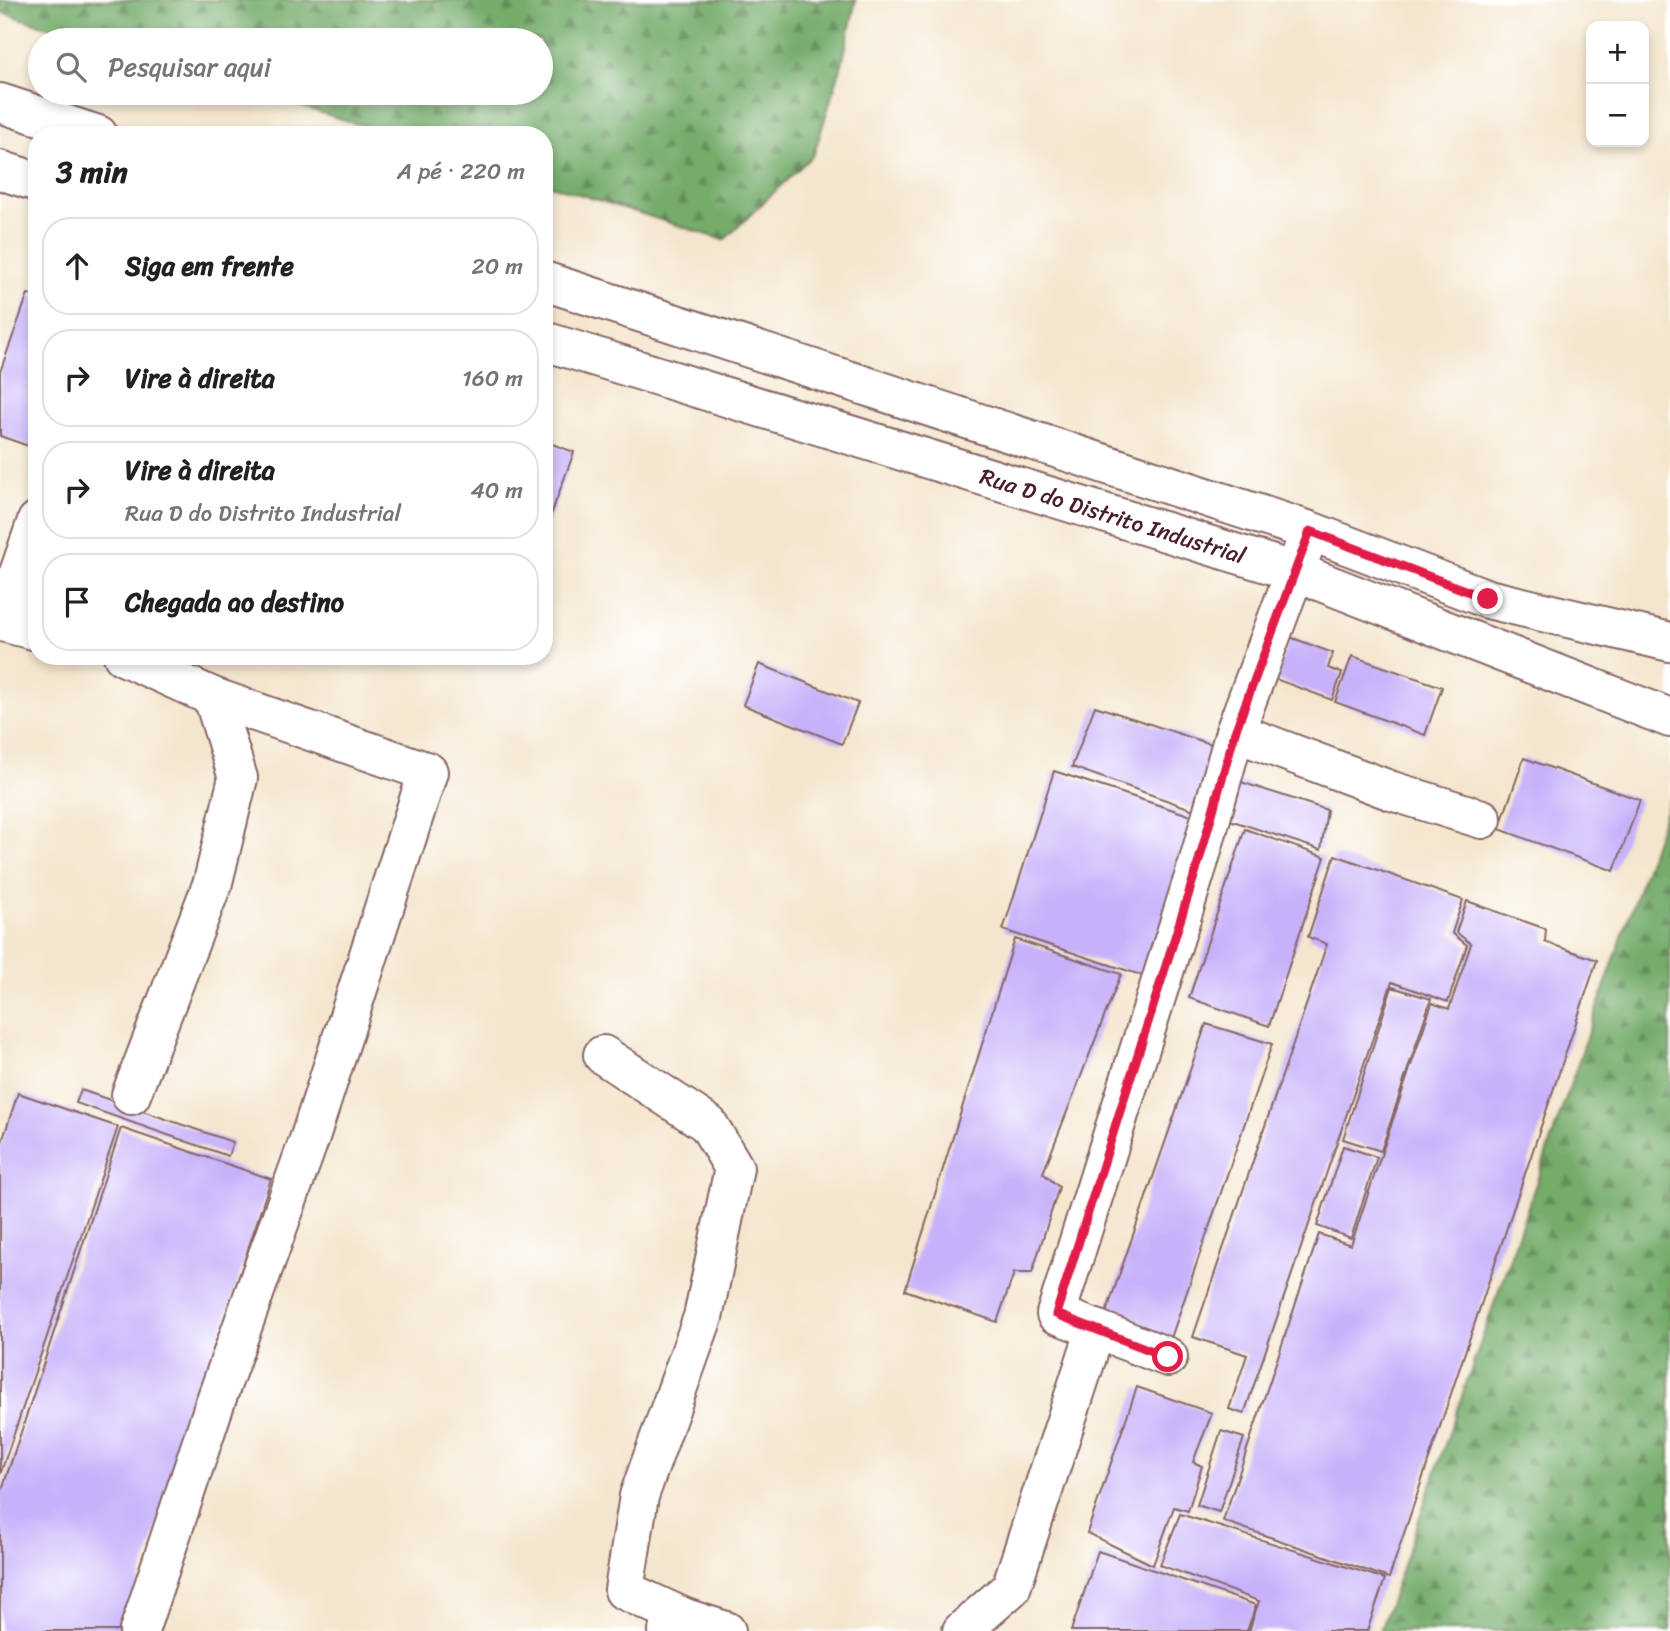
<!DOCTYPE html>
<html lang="pt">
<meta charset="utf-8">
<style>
body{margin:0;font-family:Sriracha,sans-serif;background:#f6f6f6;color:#202124}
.controls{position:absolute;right:21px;top:21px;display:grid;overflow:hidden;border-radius:14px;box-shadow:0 4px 10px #0003}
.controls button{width:63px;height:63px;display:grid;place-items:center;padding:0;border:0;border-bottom:2px solid #e0e0e0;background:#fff;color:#202124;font:35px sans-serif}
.stop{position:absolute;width:21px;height:21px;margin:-16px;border:5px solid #e11d48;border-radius:50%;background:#fff}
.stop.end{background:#e11d48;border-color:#fff;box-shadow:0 2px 7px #0008}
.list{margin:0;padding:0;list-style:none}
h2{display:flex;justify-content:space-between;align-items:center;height:91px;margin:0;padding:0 28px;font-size:30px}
h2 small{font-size:23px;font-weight:400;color:#757577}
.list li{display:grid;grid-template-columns:46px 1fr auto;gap:21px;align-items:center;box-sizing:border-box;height:98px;margin:0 14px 14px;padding:0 14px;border:2px solid #e0e0e0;border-radius:28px}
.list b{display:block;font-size:26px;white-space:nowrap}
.list p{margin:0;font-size:23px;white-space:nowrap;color:#757577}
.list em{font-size:23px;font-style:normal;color:#757577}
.icon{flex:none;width:38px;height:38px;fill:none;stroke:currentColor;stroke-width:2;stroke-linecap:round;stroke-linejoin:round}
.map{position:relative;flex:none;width:1670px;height:1631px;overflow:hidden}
.search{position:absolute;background:#fff;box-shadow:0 4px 10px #0003;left:28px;top:28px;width:525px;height:77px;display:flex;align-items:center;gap:18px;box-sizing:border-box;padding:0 24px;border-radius:38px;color:#757577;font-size:26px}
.panel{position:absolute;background:#fff;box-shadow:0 4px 10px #0003;left:28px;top:126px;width:525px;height:539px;border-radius:28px}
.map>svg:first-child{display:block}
.forest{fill:url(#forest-firs);stroke:#60664b;stroke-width:2}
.building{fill:#c7b2fa}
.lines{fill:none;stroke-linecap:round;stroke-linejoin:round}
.minor-casing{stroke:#866564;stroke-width:42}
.minor{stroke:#fff;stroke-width:38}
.route{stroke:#e11d48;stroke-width:9}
.labels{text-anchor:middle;stroke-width:5;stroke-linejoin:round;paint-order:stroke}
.street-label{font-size:23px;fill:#4a1f2b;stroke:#fff}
</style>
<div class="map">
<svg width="1670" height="1631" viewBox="0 0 1670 1631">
<defs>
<pattern id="forest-firs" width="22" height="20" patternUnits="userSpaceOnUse" patternTransform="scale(1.75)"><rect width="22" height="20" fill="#75ac6b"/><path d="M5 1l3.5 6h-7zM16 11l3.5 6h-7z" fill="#628b58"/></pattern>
</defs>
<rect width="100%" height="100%" fill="#fff"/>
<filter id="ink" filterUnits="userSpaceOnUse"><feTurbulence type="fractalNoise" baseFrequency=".0143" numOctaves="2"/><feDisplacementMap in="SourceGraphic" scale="14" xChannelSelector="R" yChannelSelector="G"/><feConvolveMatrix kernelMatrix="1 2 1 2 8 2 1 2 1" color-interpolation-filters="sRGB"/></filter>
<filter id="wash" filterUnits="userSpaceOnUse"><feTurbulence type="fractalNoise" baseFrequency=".00686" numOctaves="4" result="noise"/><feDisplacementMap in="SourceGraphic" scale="28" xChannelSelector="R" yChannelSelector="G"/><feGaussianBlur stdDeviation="1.57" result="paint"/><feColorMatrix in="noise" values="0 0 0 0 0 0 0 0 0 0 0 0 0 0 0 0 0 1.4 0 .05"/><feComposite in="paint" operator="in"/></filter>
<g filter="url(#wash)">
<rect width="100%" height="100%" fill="#f4e6ce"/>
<!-- forest -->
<g class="forest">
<polygon points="0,0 856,0 842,64 814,154 724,240 544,183 544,135 392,135 258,93 541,93 541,40 90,40 0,12"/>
<polygon points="1670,799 1670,1631 1380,1631"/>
</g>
<g id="blocks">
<!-- building -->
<g class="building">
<polygon points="28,294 37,297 37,449 0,436 0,372"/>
<polygon points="544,441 574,452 545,531 544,531"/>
<polygon points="1290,637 1333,653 1328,668 1342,673 1332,700 1275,679"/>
<polygon points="1352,656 1442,687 1425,735 1335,702"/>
<polygon points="759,664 858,703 842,744 743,705"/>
<polygon points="1095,706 1223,748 1197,811 1072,767"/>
<polygon points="1524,758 1640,800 1614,871 1499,829"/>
<polygon points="1054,771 1198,818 1147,977 1003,930"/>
<polygon points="1238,781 1327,810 1321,850 1230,820"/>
<polygon points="1245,829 1325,857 1269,1026 1189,998"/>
<polygon points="1335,855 1463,900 1452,933 1467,945 1448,1002 1392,982 1244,1414 1229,1409 1247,1355 1193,1337 1327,944 1308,937"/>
<polygon points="1467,901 1546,929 1545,942 1597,960 1389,1578 1223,1521 1319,1234 1351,1245 1432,1003 1449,1009 1471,944 1456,932"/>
<polygon points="1015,939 1121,974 1043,1173 1059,1187 1032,1273 1014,1273 997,1322 905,1290"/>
<polygon points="1392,987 1431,999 1381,1151 1343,1139"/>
<polygon points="1206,1024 1272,1044 1171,1338 1105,1316"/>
<polygon points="81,1090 233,1142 228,1156 76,1103"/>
<polygon points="18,1093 118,1127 0,1475 0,1148"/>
<polygon points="121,1128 271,1179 123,1631 0,1631 0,1496"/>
<polygon points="1343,1146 1377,1157 1351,1238 1317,1226"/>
<polygon points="1137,1387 1212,1413 1193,1462 1202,1466 1188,1511 1174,1507 1153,1565 1087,1533"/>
<polygon points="1221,1431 1244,1438 1219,1512 1197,1505"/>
<polygon points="1180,1514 1385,1579 1367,1631 1249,1631 1259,1601 1160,1565"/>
<polygon points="1098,1551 1256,1605 1247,1631 1071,1631"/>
</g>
</g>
</g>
<g filter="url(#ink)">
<use href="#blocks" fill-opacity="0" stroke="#866564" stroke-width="2"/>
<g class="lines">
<defs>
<g id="minor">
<polyline points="0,103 98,135"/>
<polyline points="0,170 37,182"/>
<polyline points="544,281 1310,531 1488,599 1670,642"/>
<path id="s1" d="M 544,341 L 1296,572 L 1670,718"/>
<polyline points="37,521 2,622 37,631"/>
<polyline points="1303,550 1235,732 1392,791 1482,819"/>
<polyline points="123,656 213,697 238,778 213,882 131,1095"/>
<polyline points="603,1055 708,1124 734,1168 703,1317 639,1496 624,1590 685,1618"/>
<polyline points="1168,1357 1056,1314 1198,864 1235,732"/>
<polyline points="139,1631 214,1406 310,1137 428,772 213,697"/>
<polyline points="668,1631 685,1618 726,1631"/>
<polyline points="962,1631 1011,1588 1096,1329"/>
</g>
</defs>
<!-- minor casing -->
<use href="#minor" class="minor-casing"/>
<!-- minor -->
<use href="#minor" class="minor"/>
</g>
</g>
<g class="lines" filter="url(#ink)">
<!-- route -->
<polyline class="route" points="1168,1357 1056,1314 1198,864 1235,732 1310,531 1488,599"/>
</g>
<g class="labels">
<!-- street labels -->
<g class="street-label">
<text dy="8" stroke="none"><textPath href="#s1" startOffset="595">Rua D do Distrito Industrial</textPath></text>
</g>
</g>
</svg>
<div class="controls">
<button>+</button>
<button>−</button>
</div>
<div class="stop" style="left:1168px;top:1357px"></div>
<div class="stop end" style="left:1488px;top:599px"></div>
<div class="search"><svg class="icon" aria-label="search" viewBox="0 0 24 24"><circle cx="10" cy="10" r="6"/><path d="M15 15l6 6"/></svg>Pesquisar aqui</div>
<section class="panel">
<h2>3 min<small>A pé · 220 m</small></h2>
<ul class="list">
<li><svg class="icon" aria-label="ahead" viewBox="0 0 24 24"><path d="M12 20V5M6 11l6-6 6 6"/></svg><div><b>Siga em frente</b></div><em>20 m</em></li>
<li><svg class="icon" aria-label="right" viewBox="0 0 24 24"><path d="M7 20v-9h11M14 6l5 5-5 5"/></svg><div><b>Vire à direita</b></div><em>160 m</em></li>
<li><svg class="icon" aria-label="right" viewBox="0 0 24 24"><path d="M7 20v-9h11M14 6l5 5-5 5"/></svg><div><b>Vire à direita</b><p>Rua D do Distrito Industrial</p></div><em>40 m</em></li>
<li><svg class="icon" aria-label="arrive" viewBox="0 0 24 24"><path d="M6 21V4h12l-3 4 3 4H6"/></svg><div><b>Chegada ao destino</b></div></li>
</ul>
</section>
</div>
